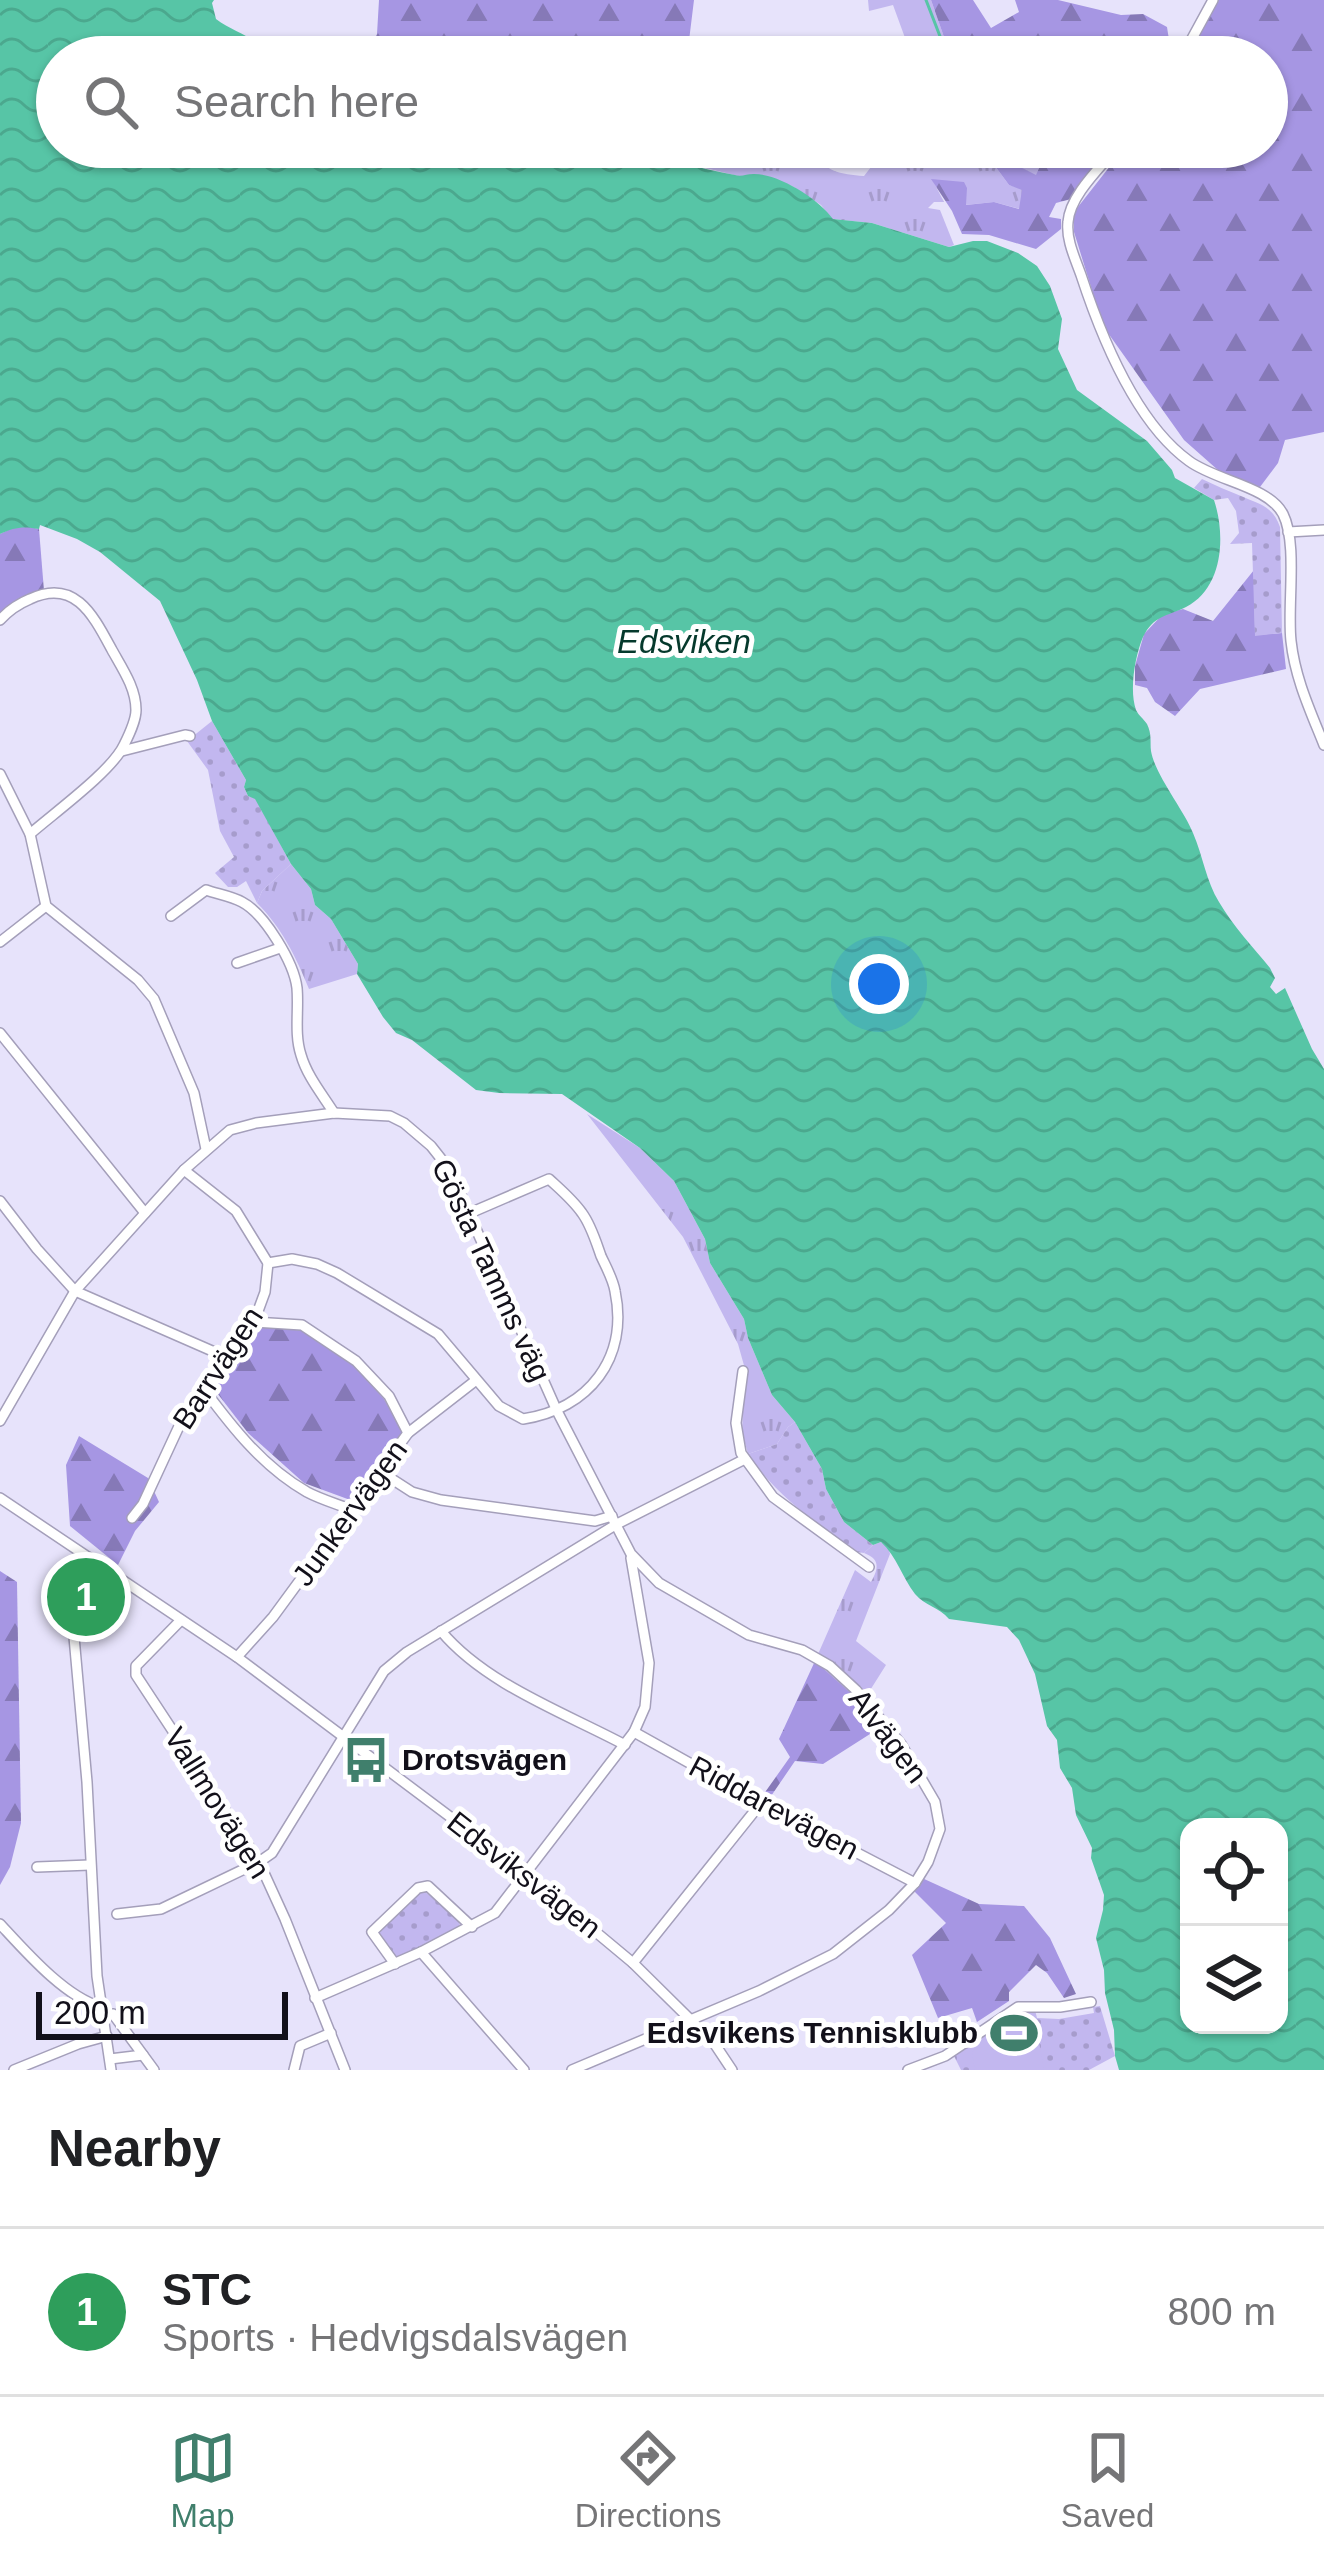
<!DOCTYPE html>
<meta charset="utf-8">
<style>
body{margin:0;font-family:Helvetica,sans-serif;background:#f2f2f2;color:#202124}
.controls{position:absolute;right:36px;bottom:36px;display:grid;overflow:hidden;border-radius:24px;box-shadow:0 3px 9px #0004}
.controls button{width:108px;height:108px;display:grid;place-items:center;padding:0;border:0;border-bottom:3px solid #e0e0e0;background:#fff;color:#202124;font:60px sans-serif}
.scale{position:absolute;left:36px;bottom:30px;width:252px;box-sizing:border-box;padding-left:12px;border:6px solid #12101a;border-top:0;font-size:33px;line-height:42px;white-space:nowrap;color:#12101a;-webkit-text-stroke:9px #fff;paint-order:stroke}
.you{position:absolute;left:879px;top:984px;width:42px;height:42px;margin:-30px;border:9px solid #fff;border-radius:50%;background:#1a73e8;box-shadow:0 0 0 18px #1a73e833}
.badge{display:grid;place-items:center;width:78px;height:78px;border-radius:50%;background:#407f6c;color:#fff;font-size:39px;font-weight:700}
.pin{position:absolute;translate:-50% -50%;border:6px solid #fff;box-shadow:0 3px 12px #0006}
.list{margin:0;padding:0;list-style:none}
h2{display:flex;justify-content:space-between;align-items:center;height:156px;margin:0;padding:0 48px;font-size:51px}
h2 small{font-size:39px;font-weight:400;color:#757577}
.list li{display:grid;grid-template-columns:78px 1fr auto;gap:36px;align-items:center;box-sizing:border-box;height:168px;padding:0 48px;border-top:3px solid #e0e0e0}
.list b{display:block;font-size:45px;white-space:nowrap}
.list p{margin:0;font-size:39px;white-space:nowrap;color:#757577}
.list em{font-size:39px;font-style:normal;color:#757577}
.icon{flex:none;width:66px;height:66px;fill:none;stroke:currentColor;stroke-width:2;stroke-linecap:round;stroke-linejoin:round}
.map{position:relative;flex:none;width:1324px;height:2070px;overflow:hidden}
.search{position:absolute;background:#fff;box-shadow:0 3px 9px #0004;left:36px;right:36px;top:36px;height:132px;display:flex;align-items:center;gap:30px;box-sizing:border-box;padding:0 42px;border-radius:66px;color:#757577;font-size:45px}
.sheet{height:324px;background:#fff}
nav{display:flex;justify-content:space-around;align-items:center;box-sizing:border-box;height:168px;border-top:3px solid #e0e0e0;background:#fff;font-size:33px;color:#757577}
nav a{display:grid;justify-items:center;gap:6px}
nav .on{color:#407f6c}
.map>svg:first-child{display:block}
.grass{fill:url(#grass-tufts)}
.forest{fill:url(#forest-firs)}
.park{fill:url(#park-dots)}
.garden{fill:#c2b7ef}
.water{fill:url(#water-waves);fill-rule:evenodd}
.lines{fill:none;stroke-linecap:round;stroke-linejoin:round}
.stream{stroke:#57c5a6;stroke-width:3}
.minor-casing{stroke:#a49fba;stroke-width:12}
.minor{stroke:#fff;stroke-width:9}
.labels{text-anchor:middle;stroke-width:10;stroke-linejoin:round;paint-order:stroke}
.street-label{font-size:30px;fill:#12101a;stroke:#fff}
.poi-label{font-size:30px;font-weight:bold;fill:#12101a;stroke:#fff;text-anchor:start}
.water-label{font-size:33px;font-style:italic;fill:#05392c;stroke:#fff}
</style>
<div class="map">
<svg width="1324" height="2070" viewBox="0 0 1324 2070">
<defs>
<pattern id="grass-tufts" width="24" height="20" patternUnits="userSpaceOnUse" patternTransform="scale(3)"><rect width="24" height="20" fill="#c2b7ef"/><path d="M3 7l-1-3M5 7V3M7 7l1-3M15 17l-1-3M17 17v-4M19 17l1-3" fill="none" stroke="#a69ccc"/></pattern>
<pattern id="forest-firs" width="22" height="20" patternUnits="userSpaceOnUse" patternTransform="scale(3)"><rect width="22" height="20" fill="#a696e3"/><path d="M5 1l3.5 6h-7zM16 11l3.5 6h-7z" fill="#8679b7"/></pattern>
<pattern id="park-dots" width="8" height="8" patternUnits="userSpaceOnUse" patternTransform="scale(3)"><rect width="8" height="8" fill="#c2b7ef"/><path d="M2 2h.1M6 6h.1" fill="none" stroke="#a69ccc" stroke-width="1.8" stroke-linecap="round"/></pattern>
<pattern id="water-waves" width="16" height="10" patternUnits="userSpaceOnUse" patternTransform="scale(3)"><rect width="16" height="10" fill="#57c5a6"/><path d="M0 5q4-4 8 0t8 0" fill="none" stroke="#4ba88e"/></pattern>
</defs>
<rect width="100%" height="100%" fill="#e7e3fb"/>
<!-- grass -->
<g class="grass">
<polygon points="868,0 931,0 951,57 912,57 893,5 869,11"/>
<path d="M 675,147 L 815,147 C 822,173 841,174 864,176 L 871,167 L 865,147 L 1108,147 L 1099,161 L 1087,158 L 1036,176 L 1001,157 L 995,166 L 1009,185 L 1023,189 L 1020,209 L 994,202 L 965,205 L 932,179 L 944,202 L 934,202 L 928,208 L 940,210 L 954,245 L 949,247 L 872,223 L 832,219 L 821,205 L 792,186 L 754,174 L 742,177 L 673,160 Z"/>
<path d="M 291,864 L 311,889 L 315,905 L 331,919 L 358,964 L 357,974 L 309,989 C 296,957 282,928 257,903 L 262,891 Z"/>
<polygon points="587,1114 640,1148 674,1181 705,1239 710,1263 744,1319 748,1338 772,1395 795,1422 788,1427 777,1444 748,1454 742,1432 745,1369 738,1344 683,1237"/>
<path d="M 881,1542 L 888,1546 L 890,1554 L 856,1641 L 886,1665 L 862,1703 L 815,1661 L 855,1570 L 871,1582 C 879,1568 880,1559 864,1553 L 873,1545 Z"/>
</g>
<!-- forest -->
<g class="forest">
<polygon points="379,0 694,0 687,57 322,57 338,51 369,51 377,34"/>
<polygon points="931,0 973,0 991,28 1019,12 1015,0 1058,0 1121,15 1143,14 1167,27 1169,40 1162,57 951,57"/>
<polygon points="1219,0 1324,0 1324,432 1285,440 1278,463 1260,487 1219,471 1184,440 1103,326 1074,232 1074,212 1125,147 1267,147 1267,57 1187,57"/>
<polygon points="1046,153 1069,162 1087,157 1099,161 1071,199 1056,203 1049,217 1061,219 1061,229 1036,249 989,235 962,234 952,211 931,179 964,182 967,188 966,205 994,202 1019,209 1022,190 1009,185 995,166 1001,157 1036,175"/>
<polygon points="26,526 39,529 44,591 0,614 0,534 12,528"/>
<polygon points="1254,570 1255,635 1282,633 1286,669 1200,689 1175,716 1155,702 1147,688 1135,685 1135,666 1144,634 1163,614 1183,609 1213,621"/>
<polygon points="258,1327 298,1328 356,1367 384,1399 403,1433 353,1501 304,1483 248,1433 214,1389"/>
<polygon points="79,1436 148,1478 159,1502 135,1531 118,1565 70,1526 66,1465"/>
<polygon points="0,1571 17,1582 21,1823 10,1867 0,1885"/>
<polygon points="815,1661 862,1703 881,1727 823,1764 795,1761 767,1802 761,1798 790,1757 779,1739"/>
<polygon points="922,1878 979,1904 1024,1906 1050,1938 1076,1994 1064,1998 1047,1973 1036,1965 1009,1992 1009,2001 977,2022 972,2008 938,2018 912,1955 946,1923 912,1889"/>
</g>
<!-- park -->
<g class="park">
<path d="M 1202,479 C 1215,485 1228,491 1241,496 C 1259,504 1273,506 1280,527 L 1282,633 L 1255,636 L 1252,543 L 1230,544 L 1239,533 L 1236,511 L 1228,498 L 1214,500 L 1194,488 Z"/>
<polygon points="212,721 246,780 244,787 248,796 255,798 291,864 262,891 257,903 246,881 237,887 228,887 215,873 234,857 220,831 208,770 187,741"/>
<path d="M 795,1422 L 822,1469 L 826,1489 L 844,1522 L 873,1545 L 864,1553 L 857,1552 C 817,1523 776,1496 748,1454 L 777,1444 L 788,1427 Z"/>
<polygon points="424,1891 457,1918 461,1928 397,1957 379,1936 379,1928 417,1894"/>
<polygon points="1100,2006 1115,2056 1089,2070 961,2070 952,2052 988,2030 1032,2011 1035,2010 1037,2018 1059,2019 1094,2013 1093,2007"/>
</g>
<!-- garden -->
<polygon class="garden" points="1033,2009 1044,2070 975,2070 972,2052 1009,2014"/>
<!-- water -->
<path class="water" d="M 0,0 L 214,0 L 212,3 L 216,19 C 234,33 257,36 269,57 L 57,57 L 57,147 L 635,147 C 667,159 701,169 735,175 C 741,177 747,174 753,174 C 778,173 819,199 833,219 L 872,223 L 949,247 L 973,241 L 987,241 L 1018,253 L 1037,266 L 1050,286 L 1062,319 L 1058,349 L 1077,390 L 1147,441 L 1172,470 L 1175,478 L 1214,500 C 1226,536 1223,588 1186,607 C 1166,617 1154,615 1143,637 C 1135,656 1129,690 1136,710 C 1139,716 1143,718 1147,724 C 1152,734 1150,742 1151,751 C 1155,775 1184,810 1193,833 C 1203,856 1206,881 1219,902 C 1233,926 1253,947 1270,968 L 1275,978 L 1270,987 L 1276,994 L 1285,988 L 1312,1049 L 1324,1069 L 1324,2070 L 1119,2070 L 1115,2056 L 1114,2030 L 1105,1993 L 1104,1970 L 1096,1938 L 1103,1910 L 1104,1895 L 1091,1858 L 1092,1848 L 1076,1815 L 1072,1788 L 1060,1768 L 1057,1740 L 1047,1726 L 1035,1674 L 1019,1640 L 1007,1627 L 949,1619 C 939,1607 925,1606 915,1594 C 902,1577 897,1557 881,1542 L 873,1545 L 844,1522 L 826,1489 L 822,1469 L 795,1422 L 772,1395 L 748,1338 L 744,1319 L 710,1263 L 705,1239 L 674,1181 L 640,1148 L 562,1094 L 499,1093 L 476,1090 L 412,1040 L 396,1033 L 383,1017 L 357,974 L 358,964 L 331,919 L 315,905 L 311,889 L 291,864 L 255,799 L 248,796 L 244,787 L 246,780 L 212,721 L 197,680 L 160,601 L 100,552 L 77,539 L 40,525 L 39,529 C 24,526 14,527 0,534 ZM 1189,1827 L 1279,1827 L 1279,2025 L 1189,2025 Z"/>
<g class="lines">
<!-- stream -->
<g class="stream">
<polyline points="926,0 948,57"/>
<polyline points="988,147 992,155"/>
</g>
<defs>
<g id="minor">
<polyline points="1182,57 1213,0"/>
<path d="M 1117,147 C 1101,167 1070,195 1068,222 C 1066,240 1075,258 1081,275 C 1101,336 1135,422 1189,461 C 1216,481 1268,486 1283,514 C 1298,544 1287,606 1291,641 C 1295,678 1310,710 1324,745"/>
<polyline points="1288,532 1324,530"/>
<path d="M 0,620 C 9,610 18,604 30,599 C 75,578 93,615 112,650 C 122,668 136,688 136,710 C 136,721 129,735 124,745 C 112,771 54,813 30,834"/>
<polyline points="122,751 185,735 190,736"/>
<polyline points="0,774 30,834 46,906 138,980 154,999 194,1093 206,1149"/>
<path d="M 171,916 L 206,890 C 217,894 231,896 242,902 C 265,914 294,963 297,988 C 299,1010 294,1034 301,1055 C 307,1076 322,1094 334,1113"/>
<polyline points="0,942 46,906"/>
<polyline points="237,963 280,948"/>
<polyline points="0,1033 145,1213"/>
<polyline points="0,1201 37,1249 75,1291 226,1357"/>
<path d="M 268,1263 L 292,1259 L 317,1264 L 337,1273 L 438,1334 L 499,1406 L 523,1419 C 589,1409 629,1358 615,1291 C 613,1279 606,1267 601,1256 C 596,1242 591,1225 582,1213 C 573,1200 561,1190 549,1179 L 470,1213"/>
<polyline points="254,1322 302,1325 356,1361 389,1396 408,1433"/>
<polyline points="743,1371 736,1423 741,1453 773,1497 869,1567"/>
<path d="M 203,1388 C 232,1427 263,1467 307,1492 C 320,1499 337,1504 352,1510"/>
<polyline points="0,1421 75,1291 184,1170 230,1130 256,1123 334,1113 390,1116 404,1123 431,1146 446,1165 460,1193 557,1411 631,1554 659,1583 749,1635 802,1650 830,1666 856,1690 901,1744 935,1802 940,1829 928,1862 915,1883 889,1910 833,1954 759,1991 572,2070"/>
<polyline points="381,1472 412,1492 441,1500 595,1521 612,1516"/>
<polyline points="0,1498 237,1657 525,1873 633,1963 714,2043 732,2070"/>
<polyline points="132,1518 143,1504 187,1409 254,1322 265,1292 268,1263 236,1211 184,1170"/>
<polyline points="81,1554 69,1581 87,1782 97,1976 111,2070"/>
<polyline points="181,1620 136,1666 136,1675 259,1862 285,1919 345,2070"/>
<path d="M 441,1631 C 485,1684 565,1713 625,1745"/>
<polyline points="237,1657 273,1617 408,1433 475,1381"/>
<polyline points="634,1732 761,1803 915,1883"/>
<polyline points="37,1867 90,1865"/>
<polyline points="117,1914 161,1909 259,1862 272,1853 384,1671 407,1652 617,1524 745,1459"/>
<path d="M 0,1924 C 26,1952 65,1997 101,2007"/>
<polyline points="421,1952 524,2070"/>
<polyline points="633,1963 761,1803"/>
<polyline points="395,1964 372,1932 418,1888 428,1886 472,1927"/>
<polyline points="315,1998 421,1952 495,1913 634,1732 645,1707 649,1663 631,1558"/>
<polyline points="113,2014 154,2070"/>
<polyline points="110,2059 143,2055"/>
<polyline points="14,2070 78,2044 107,2036"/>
<polyline points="294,2070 300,2046 331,2033"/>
<polyline points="908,2070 945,2056 1018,2007 1060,2007 1091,2002"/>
</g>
</defs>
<!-- minor casing -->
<use href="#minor" class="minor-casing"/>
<!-- minor -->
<use href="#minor" class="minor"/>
</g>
<!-- icons -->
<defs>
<symbol id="bus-bare" viewBox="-9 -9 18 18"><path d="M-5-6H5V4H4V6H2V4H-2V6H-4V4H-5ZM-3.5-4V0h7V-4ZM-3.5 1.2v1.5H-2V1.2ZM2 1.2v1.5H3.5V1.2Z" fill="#407f6c" stroke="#fff" stroke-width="2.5" paint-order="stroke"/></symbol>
<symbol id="stadium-bare" viewBox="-9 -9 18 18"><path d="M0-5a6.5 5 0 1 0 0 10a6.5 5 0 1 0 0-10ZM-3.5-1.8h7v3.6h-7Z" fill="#407f6c" stroke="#fff" stroke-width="2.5" paint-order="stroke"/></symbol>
</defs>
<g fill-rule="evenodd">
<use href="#bus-bare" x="333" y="1727" width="66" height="66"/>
<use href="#stadium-bare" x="981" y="2000" width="66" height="66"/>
</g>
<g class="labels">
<!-- street labels -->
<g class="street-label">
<text transform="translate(491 1270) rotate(65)" y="10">Gösta Tamms väg</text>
<text transform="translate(218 1368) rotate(-57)" y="10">Barrvägen</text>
<text transform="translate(350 1513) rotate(-54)" y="10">Junkervägen</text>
<text transform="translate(888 1736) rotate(53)" y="10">Alvägen</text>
<text transform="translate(217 1803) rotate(58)" y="10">Vallmovägen</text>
<text transform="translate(774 1808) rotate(28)" y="10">Riddarevägen</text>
<text transform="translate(524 1875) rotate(38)" y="10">Edsviksvägen</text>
</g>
<!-- poi labels -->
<g class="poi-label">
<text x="402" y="1770">Drotsvägen</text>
<text x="978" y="2043" text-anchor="end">Edsvikens Tennisklubb</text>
</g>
<!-- water labels -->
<g class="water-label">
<text x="684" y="653">Edsviken</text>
</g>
</g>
</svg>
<div class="controls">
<button><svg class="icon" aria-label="locate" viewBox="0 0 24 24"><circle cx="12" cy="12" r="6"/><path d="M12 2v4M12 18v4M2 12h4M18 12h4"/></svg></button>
<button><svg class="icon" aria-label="layers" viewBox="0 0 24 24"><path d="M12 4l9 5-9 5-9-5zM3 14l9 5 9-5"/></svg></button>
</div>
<div class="scale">200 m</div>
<div class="you"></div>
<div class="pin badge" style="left:86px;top:1597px;background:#2e9e5b">1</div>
<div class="search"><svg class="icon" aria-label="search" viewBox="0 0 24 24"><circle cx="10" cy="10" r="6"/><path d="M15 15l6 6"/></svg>Search here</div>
</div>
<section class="sheet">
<h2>Nearby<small></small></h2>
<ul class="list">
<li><span class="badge" style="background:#2e9e5b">1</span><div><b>STC</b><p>Sports · Hedvigsdalsvägen</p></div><em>800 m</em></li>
</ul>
</section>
<nav>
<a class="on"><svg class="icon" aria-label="map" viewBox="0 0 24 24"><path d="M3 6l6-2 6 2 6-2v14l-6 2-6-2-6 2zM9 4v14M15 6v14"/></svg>Map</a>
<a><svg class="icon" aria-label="directions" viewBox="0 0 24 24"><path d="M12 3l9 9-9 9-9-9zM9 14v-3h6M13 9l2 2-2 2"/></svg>Directions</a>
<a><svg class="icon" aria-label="saved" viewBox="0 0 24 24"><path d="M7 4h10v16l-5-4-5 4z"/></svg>Saved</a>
</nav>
